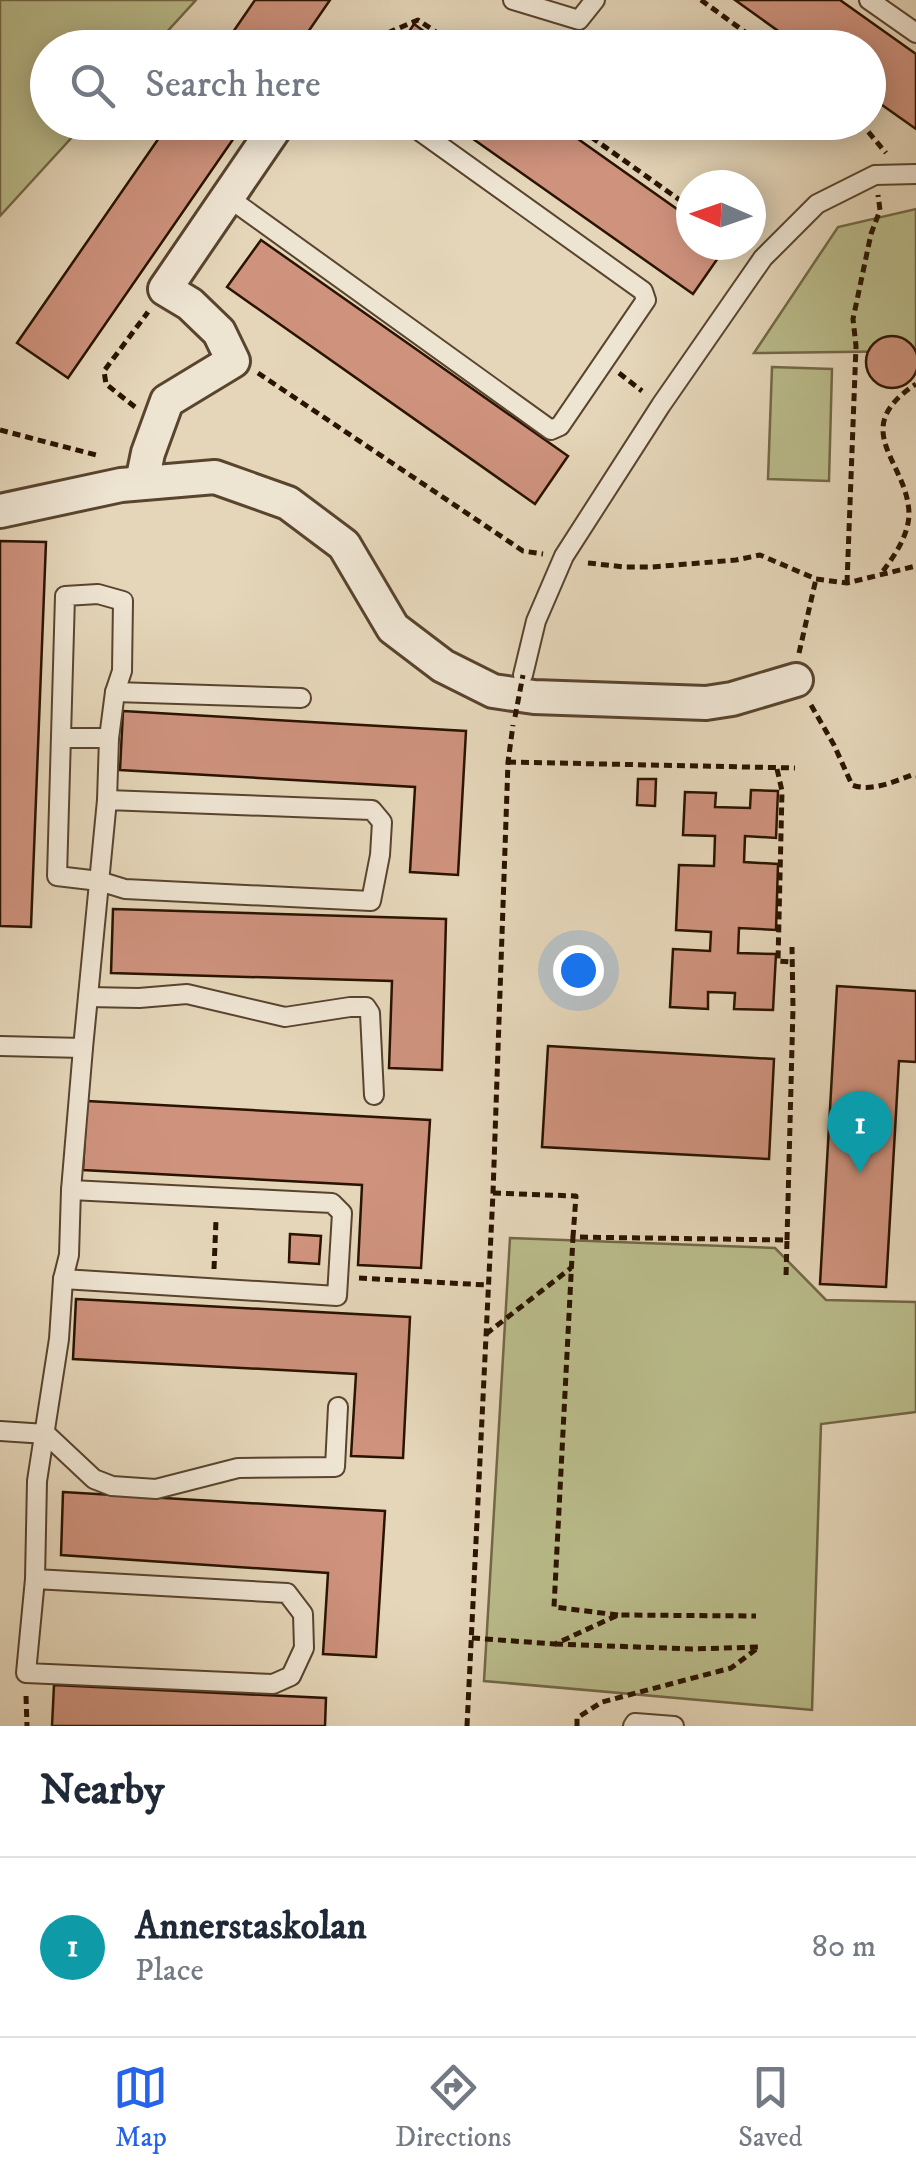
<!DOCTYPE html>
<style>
body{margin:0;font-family:"IM FELL DW Pica",serif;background:#f6f6f7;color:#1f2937}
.compass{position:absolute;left:676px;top:170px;width:90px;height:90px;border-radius:50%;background:#fff;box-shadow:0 5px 25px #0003;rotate:272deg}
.you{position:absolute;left:578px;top:970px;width:35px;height:35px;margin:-25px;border:8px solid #fff;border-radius:50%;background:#1a73e8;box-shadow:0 0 0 15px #1a73e833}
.badge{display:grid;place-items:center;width:65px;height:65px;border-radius:50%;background:#2563eb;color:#fff;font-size:32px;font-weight:700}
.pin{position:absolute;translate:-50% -82px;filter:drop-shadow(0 2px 5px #0008)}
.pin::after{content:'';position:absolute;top:52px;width:35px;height:30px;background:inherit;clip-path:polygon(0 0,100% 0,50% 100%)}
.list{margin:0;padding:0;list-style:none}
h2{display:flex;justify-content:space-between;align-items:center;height:130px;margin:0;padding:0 40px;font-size:42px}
h2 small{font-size:32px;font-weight:400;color:#747a83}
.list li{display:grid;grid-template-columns:65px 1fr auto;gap:30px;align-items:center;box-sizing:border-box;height:180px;padding:0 40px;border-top:2px solid #e0e1e3}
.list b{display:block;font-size:38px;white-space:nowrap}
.list p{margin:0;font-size:32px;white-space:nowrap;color:#747a83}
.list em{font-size:32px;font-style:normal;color:#747a83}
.icon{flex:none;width:55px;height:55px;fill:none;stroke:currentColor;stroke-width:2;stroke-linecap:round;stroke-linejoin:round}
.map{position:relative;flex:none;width:916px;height:1726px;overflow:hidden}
.search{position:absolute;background:#fff;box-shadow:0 5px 25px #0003;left:30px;right:30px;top:30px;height:110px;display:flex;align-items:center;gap:25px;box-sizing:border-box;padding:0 35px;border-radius:55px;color:#747a83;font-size:38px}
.sheet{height:310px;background:#fff}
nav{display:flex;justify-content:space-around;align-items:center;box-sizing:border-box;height:140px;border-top:2px solid #e0e1e3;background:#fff;font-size:28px;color:#747a83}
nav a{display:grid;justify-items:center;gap:5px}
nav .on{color:#2563eb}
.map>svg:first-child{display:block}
.green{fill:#babc8b;stroke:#726846;stroke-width:2.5}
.building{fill:#ce927d;stroke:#2a1300;stroke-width:2.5}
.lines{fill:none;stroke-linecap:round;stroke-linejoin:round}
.lane-casing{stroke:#59442e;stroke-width:22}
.street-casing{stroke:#59442e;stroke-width:38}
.path{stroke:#2a1300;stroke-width:5;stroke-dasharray:8 5;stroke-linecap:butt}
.lane{stroke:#eee4d2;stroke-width:18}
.street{stroke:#eee4d2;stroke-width:32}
.path-bridge{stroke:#2a1300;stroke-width:5;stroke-dasharray:8 5;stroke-linecap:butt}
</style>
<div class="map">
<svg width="916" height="1726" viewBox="0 0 916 1726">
<rect width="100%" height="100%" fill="#e5d6b9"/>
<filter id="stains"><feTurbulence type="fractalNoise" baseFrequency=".002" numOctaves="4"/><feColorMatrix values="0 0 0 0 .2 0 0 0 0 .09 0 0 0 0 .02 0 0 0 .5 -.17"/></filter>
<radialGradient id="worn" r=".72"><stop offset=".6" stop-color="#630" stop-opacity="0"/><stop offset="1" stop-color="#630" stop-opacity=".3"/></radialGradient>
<!-- green -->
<g class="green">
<polygon points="0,0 196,0 153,47 48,48 48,122 85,123 0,216"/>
<polygon points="916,209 916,351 754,353 838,227"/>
<polygon points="772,367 832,369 829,481 768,479"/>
<polygon points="510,1238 775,1248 826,1300 916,1302 916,1412 821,1424 812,1710 484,1681"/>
</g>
<!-- building -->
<g class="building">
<polygon points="255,0 330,0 297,48 222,48"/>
<polygon points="735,0 840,0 916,54 916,129 868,95 868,48 802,48"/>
<polygon points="414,24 447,48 398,48"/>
<polygon points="170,122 245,122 68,378 17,343"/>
<polygon points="449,122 554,122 691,219 691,245 727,245 693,294"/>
<polygon points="261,240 568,456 535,504 227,287"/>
<circle cx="892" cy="362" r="26"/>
<polygon points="0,541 46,542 31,927 0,926"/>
<polygon points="123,711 466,731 458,875 410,872 415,787 120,770"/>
<polygon points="638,779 656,779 655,806 637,805"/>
<polygon points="751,790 778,791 776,838 745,836 744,862 778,864 776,930 739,928 738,953 776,954 773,1010 734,1009 735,993 708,992 708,1009 670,1007 673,949 710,951 711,932 676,930 679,865 714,866 715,836 683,835 685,792 716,793 715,807 750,808"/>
<polygon points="113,909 446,919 442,1070 389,1068 392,981 111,973"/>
<polygon points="837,986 916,991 916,1062 899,1061 886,1287 820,1284"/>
<polygon points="548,1046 774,1059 769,1159 542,1147"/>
<polygon points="87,1101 430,1120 421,1268 358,1265 362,1185 83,1170"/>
<polygon points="290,1234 321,1236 319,1264 289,1262"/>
<polygon points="76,1299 410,1317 403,1458 351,1456 356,1374 73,1359"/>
<polygon points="63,1492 385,1511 376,1657 323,1654 328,1573 61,1555"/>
<polygon points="54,1685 326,1698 325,1726 52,1726"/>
</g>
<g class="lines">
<defs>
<g id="lane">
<polyline points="513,0 579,20 595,0"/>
<polyline points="869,0 916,33"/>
<polyline points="229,198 551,430 560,426 646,300 643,291 407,122"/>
<polyline points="523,675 536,621 564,556 661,405 763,258 817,204 875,175 916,174"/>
<polyline points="115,692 301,698"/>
<polyline points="61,738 109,738 107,800"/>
<polyline points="88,997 139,998 187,994 285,1017 350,1007 366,1007 370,1013 374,1095"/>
<polyline points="0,1046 83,1048 107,800 372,810 382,822 380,855 371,901 125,889 99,881 57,876 65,596 98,594 123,601 122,671 115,692 109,738"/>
<polyline points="63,1279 337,1296 342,1213 332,1203 71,1190"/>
<polyline points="0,1431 46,1434 94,1479 112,1486 156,1489 238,1468 335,1467 338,1407"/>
<polyline points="35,1579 26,1673 273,1684 291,1676 304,1648 303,1614 287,1593 35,1579 37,1481 59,1339 63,1279 69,1255 71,1190 83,1048"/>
<polyline points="633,1726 635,1723 674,1726"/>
</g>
<g id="street">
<polyline points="142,482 148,453 167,401 233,361 219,332 190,304 165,289 279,122"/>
<polyline points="0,511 121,485 215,477 288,503 344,545 393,628 443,666 493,691 534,697 706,703 732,699 796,680"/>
</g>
</defs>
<!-- lane casing -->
<use href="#lane" class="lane-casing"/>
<!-- street casing -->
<use href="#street" class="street-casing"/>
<!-- path -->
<g class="path">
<polyline points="701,0 767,48"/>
<polyline points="352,48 418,20 460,48"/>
<polyline points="570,122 691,208"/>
<polyline points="817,122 822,132 835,136 858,122"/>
<polyline points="860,122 886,153"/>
<polyline points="258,373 523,551 543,554"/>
<polyline points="619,373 642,391"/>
<polyline points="135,407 106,384 104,371 148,312"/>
<polyline points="0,430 100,456"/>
<polyline points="588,563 625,567 652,567 736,560 760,555 816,579 847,583 916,566"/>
<path d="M 883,571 C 895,555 908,536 909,515 C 909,462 846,430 916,384"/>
<polyline points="847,583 856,346 853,319 871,234 880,210 878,195"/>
<polyline points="799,653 816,579"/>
<path d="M 811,705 L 834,745 L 852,785 C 871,792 893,782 912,775 L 916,776"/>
<polyline points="508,762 795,768"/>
<polyline points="777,769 782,791 778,961 791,962"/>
<polyline points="493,1193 576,1196 573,1237"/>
<polyline points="787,1240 793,1008 792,947"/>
<polyline points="214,1269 216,1220"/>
<polyline points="359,1278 487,1285"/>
<polyline points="486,1334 571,1268"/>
<polyline points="618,1615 554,1607 573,1237 787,1240 786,1277"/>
<polyline points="472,1638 555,1644 618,1615 756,1616"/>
<polyline points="555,1644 692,1649 759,1647 731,1668 602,1702 577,1718 577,1726"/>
<polyline points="26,1696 27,1726"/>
<polyline points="467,1726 493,1193 508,762 513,725"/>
</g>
<!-- lane -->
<use href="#lane" class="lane"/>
<!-- street -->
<use href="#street" class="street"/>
<!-- path-bridge -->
<polyline class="path-bridge" points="515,717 523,675"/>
</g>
<rect width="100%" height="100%" filter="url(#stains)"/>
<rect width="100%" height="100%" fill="url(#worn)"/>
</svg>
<svg class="compass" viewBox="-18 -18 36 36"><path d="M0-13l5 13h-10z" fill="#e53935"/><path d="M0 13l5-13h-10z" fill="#747a83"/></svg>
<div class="you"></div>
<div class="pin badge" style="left:860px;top:1173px;background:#0f9aa8">1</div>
<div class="search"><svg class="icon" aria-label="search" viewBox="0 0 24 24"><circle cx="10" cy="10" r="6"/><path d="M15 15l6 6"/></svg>Search here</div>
</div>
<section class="sheet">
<h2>Nearby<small></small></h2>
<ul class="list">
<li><span class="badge" style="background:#0f9aa8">1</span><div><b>Annerstaskolan</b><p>Place</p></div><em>80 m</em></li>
</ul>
</section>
<nav>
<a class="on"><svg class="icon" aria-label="map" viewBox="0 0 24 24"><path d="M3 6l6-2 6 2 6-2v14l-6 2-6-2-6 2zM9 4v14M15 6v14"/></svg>Map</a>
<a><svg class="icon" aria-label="directions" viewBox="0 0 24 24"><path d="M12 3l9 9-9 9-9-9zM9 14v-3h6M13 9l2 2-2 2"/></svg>Directions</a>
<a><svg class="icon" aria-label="saved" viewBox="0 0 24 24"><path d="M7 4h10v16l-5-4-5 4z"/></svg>Saved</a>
</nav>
